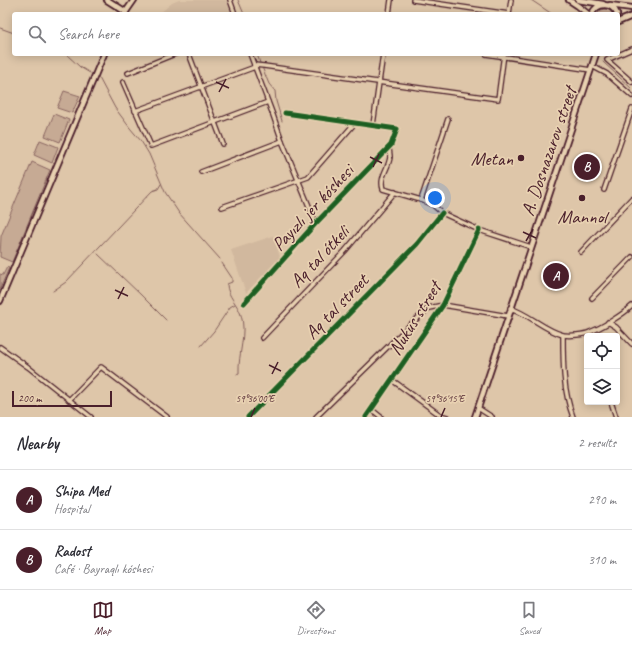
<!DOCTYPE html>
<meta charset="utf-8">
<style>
body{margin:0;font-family:Caveat,sans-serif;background:#f2f2f3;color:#2b2b33}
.controls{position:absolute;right:12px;bottom:12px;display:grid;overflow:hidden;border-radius:4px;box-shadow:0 2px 10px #0003}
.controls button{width:36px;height:36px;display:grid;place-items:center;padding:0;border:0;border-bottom:1px solid #e1e1e2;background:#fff;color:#2b2b33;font:20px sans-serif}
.scale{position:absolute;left:12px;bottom:10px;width:100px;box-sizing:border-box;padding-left:4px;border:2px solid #4a1f2b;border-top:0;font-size:11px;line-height:14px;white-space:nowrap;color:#4a1f2b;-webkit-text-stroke:3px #e8d1b1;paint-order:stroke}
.you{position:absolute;left:435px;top:198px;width:14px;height:14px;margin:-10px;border:3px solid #fff;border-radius:50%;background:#1a73e8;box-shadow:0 0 0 6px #1a73e833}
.badge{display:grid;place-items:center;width:26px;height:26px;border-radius:50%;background:#4a1f2b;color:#fff;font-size:13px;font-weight:700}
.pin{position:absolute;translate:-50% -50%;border:2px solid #fff;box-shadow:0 1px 4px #0006}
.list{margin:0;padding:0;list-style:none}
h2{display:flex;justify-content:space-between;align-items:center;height:52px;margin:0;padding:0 16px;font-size:17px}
h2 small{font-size:13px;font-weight:400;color:#7c7c81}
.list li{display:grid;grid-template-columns:26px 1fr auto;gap:12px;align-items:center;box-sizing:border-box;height:60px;padding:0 16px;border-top:1px solid #e1e1e2}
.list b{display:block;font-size:15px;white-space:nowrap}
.list p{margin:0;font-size:13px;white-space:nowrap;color:#7c7c81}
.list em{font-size:13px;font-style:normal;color:#7c7c81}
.icon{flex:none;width:22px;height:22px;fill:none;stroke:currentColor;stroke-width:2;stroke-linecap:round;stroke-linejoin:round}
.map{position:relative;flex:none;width:632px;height:417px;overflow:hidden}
.search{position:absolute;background:#fff;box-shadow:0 2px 10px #0003;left:12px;right:12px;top:12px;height:44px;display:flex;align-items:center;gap:10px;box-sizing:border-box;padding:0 14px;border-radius:4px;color:#7c7c81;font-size:15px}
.sheet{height:172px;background:#fff}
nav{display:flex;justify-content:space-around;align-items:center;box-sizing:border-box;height:56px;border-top:1px solid #e1e1e2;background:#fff;font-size:11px;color:#7c7c81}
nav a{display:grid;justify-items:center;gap:2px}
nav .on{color:#4a1f2b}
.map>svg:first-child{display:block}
.built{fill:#d1b89e}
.green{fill:#c6aa94;stroke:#886460}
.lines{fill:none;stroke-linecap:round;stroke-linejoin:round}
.stream{stroke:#805c59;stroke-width:1}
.minor-casing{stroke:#4a1f2b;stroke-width:6}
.major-casing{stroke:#4a1f2b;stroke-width:8}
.minor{stroke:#e8d1b1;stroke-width:3.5}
.major{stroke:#e8d1b1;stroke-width:4.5}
.cycleway-casing{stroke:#e8d1b1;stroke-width:8}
.cycleway{stroke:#1b5e20;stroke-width:5}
.ticks{fill:none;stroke:#4a1f2b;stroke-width:1.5}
.poi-dot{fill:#4a1f2b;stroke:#e8d1b1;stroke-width:1.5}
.labels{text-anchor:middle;stroke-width:3.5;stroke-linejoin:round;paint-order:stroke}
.street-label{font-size:19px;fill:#4a1f2b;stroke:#e8d1b1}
.poi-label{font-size:19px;fill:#4a1f2b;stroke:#e8d1b1;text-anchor:end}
.ticks-label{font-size:10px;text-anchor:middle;fill:#4a1f2b;stroke:#e8d1b1;stroke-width:3.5;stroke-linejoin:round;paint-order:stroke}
</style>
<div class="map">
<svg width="632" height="417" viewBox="0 0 632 417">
<rect width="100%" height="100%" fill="#dec6a9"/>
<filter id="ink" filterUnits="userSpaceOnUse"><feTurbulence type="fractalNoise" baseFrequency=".025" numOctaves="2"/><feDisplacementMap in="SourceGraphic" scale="8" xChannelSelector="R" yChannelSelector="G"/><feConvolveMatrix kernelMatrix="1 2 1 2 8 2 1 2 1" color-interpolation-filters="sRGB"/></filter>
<g filter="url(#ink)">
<!-- built -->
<g class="built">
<polygon points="179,0 226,0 232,14 159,14 172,3"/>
<polygon points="273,236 280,257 246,293 231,250"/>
</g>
<!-- green -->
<g class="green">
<polygon points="606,9 609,10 613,14 597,14 601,10"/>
<polygon points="64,91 80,96 72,113 57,108"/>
<polygon points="54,114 69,120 60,142 45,136"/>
<polygon points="40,140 58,147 52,163 34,155"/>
<polygon points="32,162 50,170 12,262 0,257 1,236"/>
<polygon points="7,267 9,268 0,289 0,274 3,275"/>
</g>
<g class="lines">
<!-- stream -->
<g class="stream">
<polyline points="238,0 244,14"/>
<polyline points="531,0 552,14"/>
<polyline points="0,28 14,33"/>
<polyline points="66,54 80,67 90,73"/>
<polyline points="257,54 260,63"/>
<polyline points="603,62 632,89"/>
<polyline points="262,67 269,84 275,91 276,101 282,121"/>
<polyline points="99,78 115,108 130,128 141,141 149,154 165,192 179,213 220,259"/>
<polyline points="98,254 141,295 166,320"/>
<path d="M 222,263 L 232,278 L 232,282 L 227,284 C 227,296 238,304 241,315 C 247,333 238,354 239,373 L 237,374"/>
<polyline points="53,291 66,282 152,191 158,189 161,184"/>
<polyline points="201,346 214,331 230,307 235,304"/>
</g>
<defs>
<g id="minor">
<polyline points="230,0 235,14"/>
<polyline points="413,0 509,14 511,0"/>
<polyline points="389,14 391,0"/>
<polyline points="632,49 607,60 632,82"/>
<polyline points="189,54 223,144"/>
<polyline points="250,54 273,115 282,141 316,223"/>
<polyline points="486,54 591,70"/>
<polyline points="254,65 264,66 498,99 504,54"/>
<polyline points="592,66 607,74 632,96"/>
<polyline points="128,73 175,54"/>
<polyline points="123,82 151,146 268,102"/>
<polyline points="135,111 255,67"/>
<polyline points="373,125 383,54"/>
<path d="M 389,147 C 389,150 390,154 390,157 C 389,168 379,177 383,189 L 421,200 L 433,205 L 442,213 L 479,230 L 531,247"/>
<polyline points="201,172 282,141"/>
<polyline points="604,190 632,109"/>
<polyline points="421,200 448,119"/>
<polyline points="222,207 308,177 355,123"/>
<polyline points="581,252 632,198"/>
<polyline points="592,298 632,257"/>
<polyline points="244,303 316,223 391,145 397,129 285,113"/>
<path d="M 510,308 C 529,314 544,330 563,335 C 570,336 584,335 590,332 C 603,327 622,315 632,306"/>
<polyline points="608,322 616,327 632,344"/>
<path d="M 563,335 C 563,363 563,390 573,417"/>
<polyline points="262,338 345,251 395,192"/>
<polyline points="0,347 28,367 91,417"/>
<polyline points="392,380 440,415 447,417"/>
<polyline points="69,400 101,367 167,417"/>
<polyline points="611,402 616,417"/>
<polyline points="478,408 492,417"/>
<polyline points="371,409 381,417"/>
<polyline points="248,417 417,244 442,213"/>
<polyline points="316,417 411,324 429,308 443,305 508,316"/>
<polyline points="366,417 443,305 479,230"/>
</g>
<g id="major">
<polyline points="107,0 126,12"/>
<polyline points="569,0 578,6 588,14"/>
<polyline points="578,0 603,4"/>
<polyline points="610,5 632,8"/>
<polyline points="125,13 134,0"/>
<path d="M 592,14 C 597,2 612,2 617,14"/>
<polyline points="618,22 632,16"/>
<polyline points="0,301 104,54"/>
<polyline points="475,417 596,54"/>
</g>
</defs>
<!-- minor casing -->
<use href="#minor" class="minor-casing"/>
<!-- major casing -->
<use href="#major" class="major-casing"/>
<!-- minor -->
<use href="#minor" class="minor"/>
<!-- major -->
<use href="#major" class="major"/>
<defs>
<g id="cycleway">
<polyline points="244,303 316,223 391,145 397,129 285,113"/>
<polyline points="248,417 417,244 442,213"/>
<polyline points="366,417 443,305 479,230"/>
</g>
</defs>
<!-- cycleway casing -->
<use href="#cycleway" class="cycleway-casing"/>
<!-- cycleway -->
<use href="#cycleway" class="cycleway"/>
</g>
</g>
<!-- ticks -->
<path class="ticks" d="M 216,82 L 229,88M 219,92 L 226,79M 370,157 L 382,163M 373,167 L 379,154M 523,232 L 536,238M 526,241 L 533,229M 115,290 L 128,296M 118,299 L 124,287M 269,365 L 281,371M 272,374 L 278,362M 251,417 L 255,408M 441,417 L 445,408"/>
<!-- markers -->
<g class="poi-dot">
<circle cx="521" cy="158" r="4"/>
<circle cx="582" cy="198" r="4"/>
</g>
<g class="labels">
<!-- street labels -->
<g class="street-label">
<text transform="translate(548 151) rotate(-71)" y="7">A. Dosnazarov street</text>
<text transform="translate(312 207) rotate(-47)" y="7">Payızlı jer kóshesi</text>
<text transform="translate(319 256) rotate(-47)" y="7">Aq tal ótkeli</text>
<text transform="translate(336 306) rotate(-46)" y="7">Aq tal street</text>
<text transform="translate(414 318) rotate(-58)" y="7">Nukus street</text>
</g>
<!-- poi labels -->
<g class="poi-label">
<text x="513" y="165">Metan</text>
<text x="582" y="223" text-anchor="middle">Mannol</text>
</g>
</g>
<g class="ticks-label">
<text x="255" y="402">59°36'00"E</text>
<text x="445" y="402">59°36'15"E</text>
</g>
</svg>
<div class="controls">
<button><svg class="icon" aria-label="locate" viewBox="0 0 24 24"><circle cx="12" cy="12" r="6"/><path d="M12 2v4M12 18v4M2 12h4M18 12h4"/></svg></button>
<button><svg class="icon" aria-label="layers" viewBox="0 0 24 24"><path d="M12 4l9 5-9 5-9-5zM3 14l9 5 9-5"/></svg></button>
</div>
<div class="scale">200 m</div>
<div class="you"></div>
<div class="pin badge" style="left:556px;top:276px">A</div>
<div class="pin badge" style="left:587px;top:167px">B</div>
<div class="search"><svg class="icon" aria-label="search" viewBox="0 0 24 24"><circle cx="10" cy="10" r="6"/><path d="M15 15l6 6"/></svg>Search here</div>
</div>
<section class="sheet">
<h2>Nearby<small>2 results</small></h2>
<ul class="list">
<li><span class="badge">A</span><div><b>Shipa Med</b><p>Hospital</p></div><em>290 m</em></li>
<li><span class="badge">B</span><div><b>Radost</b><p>Café · Bayraqlı kóshesi</p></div><em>310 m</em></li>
</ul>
</section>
<nav>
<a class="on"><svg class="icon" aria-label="map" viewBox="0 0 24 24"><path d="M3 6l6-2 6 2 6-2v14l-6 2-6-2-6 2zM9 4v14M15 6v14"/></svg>Map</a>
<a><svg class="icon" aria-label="directions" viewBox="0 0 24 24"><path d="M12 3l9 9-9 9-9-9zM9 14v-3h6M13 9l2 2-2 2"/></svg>Directions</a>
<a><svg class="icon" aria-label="saved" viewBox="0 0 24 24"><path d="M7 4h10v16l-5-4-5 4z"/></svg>Saved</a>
</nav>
